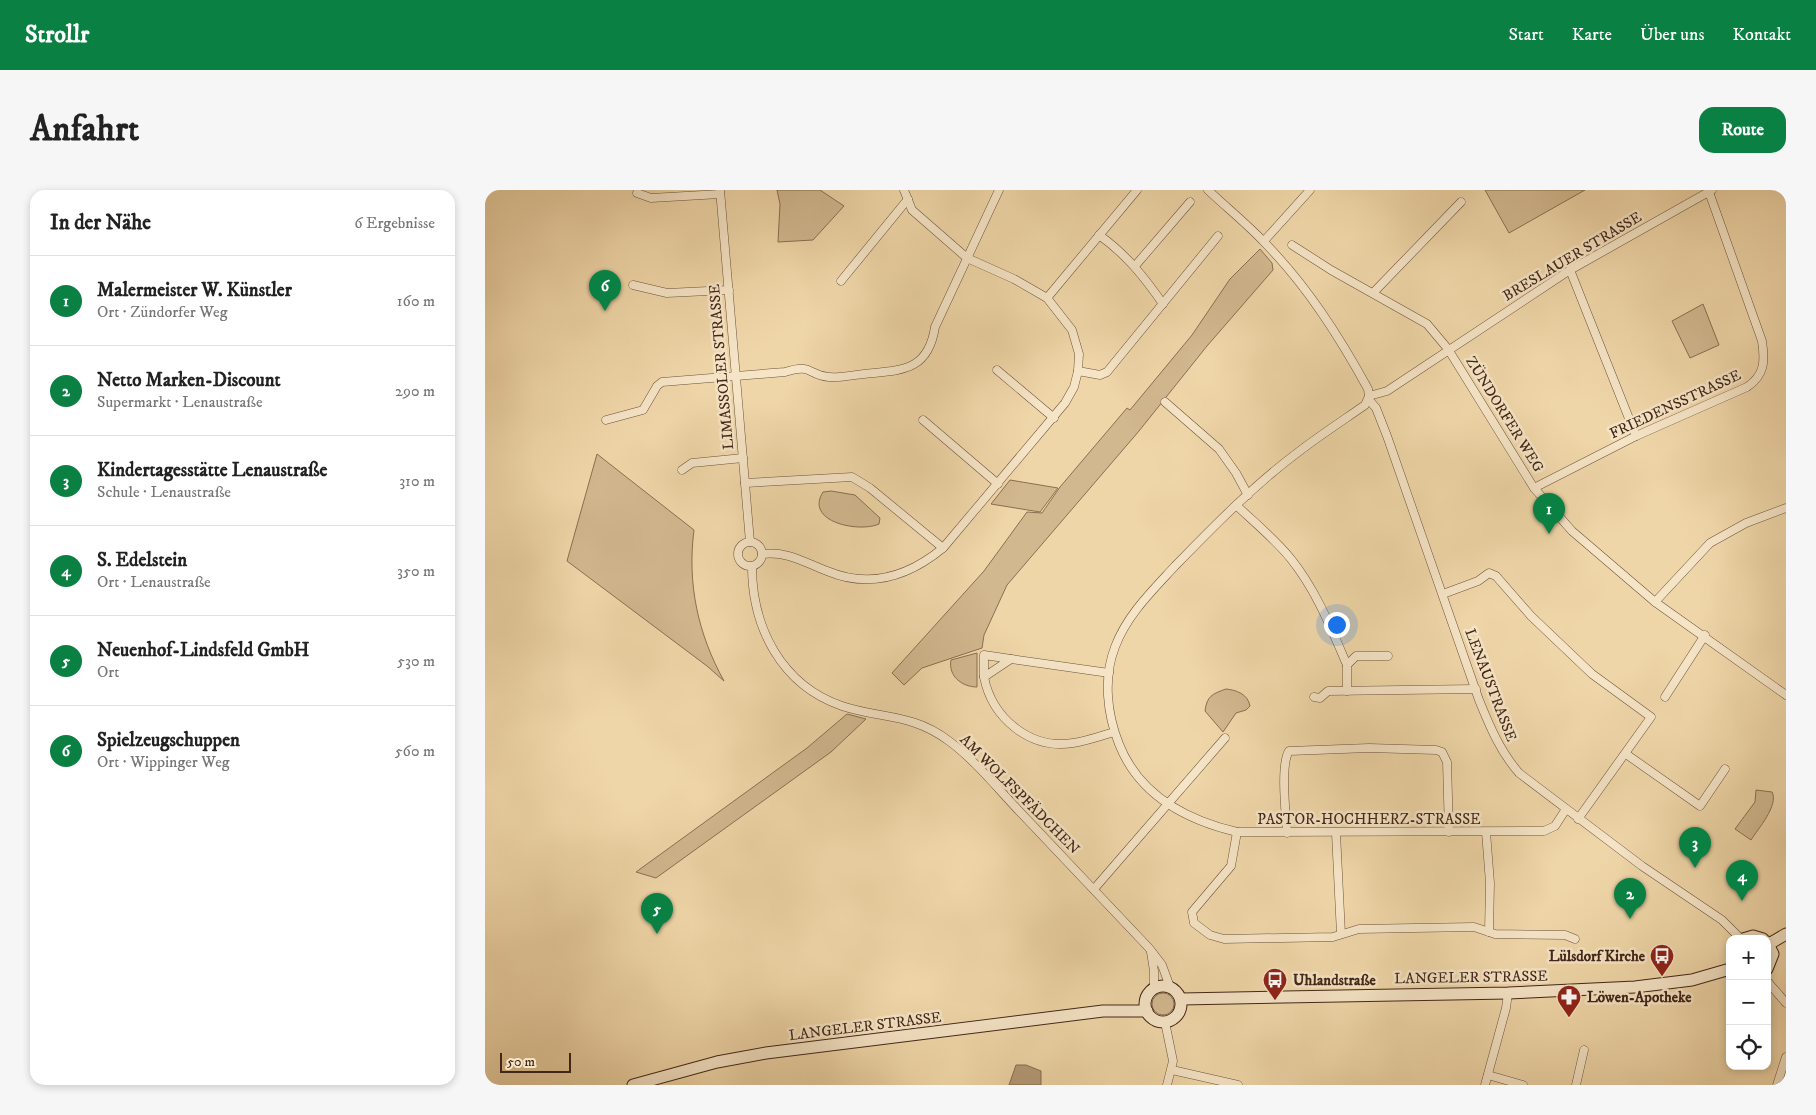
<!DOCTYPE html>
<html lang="de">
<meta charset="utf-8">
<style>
body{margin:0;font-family:"IM FELL DW Pica",serif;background:#f6f6f6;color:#222}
.controls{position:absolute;right:15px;bottom:15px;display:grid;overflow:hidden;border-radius:10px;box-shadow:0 2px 8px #0003}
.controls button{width:45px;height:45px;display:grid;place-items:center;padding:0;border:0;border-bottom:1px solid #e0e0e0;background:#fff;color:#222;font:25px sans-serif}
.scale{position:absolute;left:15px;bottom:12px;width:71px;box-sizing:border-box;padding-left:5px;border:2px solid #422617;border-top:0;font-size:14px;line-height:18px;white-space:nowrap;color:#422617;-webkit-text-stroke:4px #f5e4c6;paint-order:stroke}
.you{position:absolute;left:851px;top:434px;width:18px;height:18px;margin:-12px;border:4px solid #fff;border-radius:50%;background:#1a73e8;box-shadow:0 0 0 8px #1a73e833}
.badge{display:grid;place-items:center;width:32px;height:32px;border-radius:50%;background:#0b8043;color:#fff;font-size:16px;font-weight:700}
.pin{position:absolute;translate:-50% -41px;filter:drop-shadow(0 1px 2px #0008)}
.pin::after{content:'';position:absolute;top:26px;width:18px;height:15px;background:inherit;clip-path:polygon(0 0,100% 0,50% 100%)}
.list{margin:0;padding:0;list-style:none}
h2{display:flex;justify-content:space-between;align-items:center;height:65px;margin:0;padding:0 20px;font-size:21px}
h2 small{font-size:16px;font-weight:400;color:#767676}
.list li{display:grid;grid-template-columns:32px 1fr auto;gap:15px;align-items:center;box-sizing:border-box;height:90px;padding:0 20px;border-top:1px solid #e0e0e0}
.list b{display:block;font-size:19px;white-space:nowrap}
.list p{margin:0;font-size:16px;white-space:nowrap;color:#767676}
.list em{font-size:16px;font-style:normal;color:#767676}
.icon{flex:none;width:28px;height:28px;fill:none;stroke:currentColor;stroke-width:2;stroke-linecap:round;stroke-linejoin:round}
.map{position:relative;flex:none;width:1301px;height:895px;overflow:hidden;border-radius:15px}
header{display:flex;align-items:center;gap:30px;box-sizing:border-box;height:70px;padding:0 25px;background:#0b8043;color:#fff}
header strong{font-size:24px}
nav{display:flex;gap:28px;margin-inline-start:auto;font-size:18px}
.intro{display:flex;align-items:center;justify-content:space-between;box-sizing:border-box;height:120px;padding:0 30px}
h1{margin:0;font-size:35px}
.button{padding:12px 22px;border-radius:15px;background:#0b8043;color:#fff;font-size:18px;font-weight:700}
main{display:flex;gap:30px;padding:0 30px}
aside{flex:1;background:#fff;border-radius:15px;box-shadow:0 2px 8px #0003}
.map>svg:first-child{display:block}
.green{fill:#d2b88f;stroke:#8a6f53}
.water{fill:#b49a77;stroke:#866c51}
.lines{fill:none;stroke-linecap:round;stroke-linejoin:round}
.street-casing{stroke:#6d523b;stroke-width:9}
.secondary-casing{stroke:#422617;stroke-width:13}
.street{stroke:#f5e4c6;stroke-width:8}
.secondary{stroke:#f5e4c6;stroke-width:11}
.labels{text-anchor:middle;stroke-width:5;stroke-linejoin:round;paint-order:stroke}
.street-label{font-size:15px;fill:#422617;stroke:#f5e4c6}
.poi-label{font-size:15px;font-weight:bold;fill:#422617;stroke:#f5e4c6;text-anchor:start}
</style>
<header>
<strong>Strollr</strong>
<nav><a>Start</a><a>Karte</a><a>Über uns</a><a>Kontakt</a></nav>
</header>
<div class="intro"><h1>Anfahrt</h1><a class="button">Route</a></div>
<main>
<aside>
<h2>In der Nähe<small>6 Ergebnisse</small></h2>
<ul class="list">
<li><span class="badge">1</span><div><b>Malermeister W. Künstler</b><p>Ort · Zündorfer Weg</p></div><em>160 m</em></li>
<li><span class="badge">2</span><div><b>Netto Marken-Discount</b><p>Supermarkt · Lenaustraße</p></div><em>290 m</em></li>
<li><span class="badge">3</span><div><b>Kindertagesstätte Lenaustraße</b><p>Schule · Lenaustraße</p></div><em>310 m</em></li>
<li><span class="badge">4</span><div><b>S. Edelstein</b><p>Ort · Lenaustraße</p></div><em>350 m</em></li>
<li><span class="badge">5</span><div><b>Neuenhof-Lindsfeld GmbH</b><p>Ort</p></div><em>530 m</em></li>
<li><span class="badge">6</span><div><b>Spielzeugschuppen</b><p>Ort · Wippinger Weg</p></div><em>560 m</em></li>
</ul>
</aside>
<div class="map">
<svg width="1301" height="895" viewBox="0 0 1301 895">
<rect width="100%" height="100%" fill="#efd6a8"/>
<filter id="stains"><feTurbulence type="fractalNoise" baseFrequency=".004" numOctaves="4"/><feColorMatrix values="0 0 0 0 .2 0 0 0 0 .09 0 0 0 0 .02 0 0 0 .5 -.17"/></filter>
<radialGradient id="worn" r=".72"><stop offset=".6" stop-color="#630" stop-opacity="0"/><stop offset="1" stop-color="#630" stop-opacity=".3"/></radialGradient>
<!-- green -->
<g class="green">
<polygon points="292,0 335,0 359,16 328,50 293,52 295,14"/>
<polygon points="1000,0 1100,0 1024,43"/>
<polygon points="775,59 787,73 788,80 722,156 654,241 522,395 499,445 497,458 437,478 419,495 407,483 499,381 542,322 557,323 575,297 642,218 645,220 707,145 745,89"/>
<polygon points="1218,114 1234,155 1205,168 1187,131"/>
<path d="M 112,264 L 209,340 C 202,394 213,444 239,491 L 222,476 L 82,371 Z"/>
<polygon points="525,290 573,298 555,322 506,314"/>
<path d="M 346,301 L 370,305 L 395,328 L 394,334 C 374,343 319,332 338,302 Z"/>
<path d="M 492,463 L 492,497 C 477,497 463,486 466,470 Z"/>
<path d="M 741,499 C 751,500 763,504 765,516 L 761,520 L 751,523 L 738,542 L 720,521 C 722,506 727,504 741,499 Z"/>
<polygon points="362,524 381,529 346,562 171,688 151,682 322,558"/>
<path d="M 1271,600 L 1287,602 C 1294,615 1273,639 1266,650 L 1250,639 L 1270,612 Z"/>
<circle cx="678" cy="814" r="11"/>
</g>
<!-- water -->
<polygon class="water" points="531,875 541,875 556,881 556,895 524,895"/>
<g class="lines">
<defs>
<g id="street">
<polyline points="235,0 265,352"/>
<path d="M 723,0 C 741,17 762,34 779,52 C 822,96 854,146 883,199 L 884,206 L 880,215 C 857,231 834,246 812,263 C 768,296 728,337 690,376 C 667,401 642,425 630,457 C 618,488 622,524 634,554 C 654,605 701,630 752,642 L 1059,641 L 1070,636 L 1081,619"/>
<polyline points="152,3 166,8 235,4"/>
<path d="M 614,45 C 641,64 660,88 678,114"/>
<polyline points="779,51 825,0"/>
<polyline points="807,55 846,80 942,134 963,159 1049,298 1087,341 1170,412 1301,505"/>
<polyline points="650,76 705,12"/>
<polyline points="1085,80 1151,246"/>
<polyline points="356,91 423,9"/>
<polyline points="148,95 182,103 244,100"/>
<polyline points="888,103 976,12"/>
<polyline points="562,108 652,0"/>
<polyline points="512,180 569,228"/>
<polyline points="593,181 615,185 622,182 733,46"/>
<polyline points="884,206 902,201 1085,80 1227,0"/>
<path d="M 884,210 L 891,218 L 902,246 L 994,510 C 1005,537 1015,561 1034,583 L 1157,676 L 1237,730 L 1256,749"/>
<polyline points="680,212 734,259 751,283 763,305"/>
<path d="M 121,230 L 158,220 L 172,196 L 177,192 L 300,182 C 328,173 322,185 344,187 C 355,188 368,185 379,184 C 416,180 443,182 450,137 L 514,0"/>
<polyline points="438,230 513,294"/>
<polyline points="197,280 207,273 258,268"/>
<polyline points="260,293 367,287 385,298 458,358"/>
<path d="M 1049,298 L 1151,246 L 1262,197 C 1280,185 1280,171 1277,151 L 1224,2"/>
<path d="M 751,315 C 770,333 790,349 806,369 C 831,400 846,438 862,475"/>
<circle cx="265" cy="364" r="12"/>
<path d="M 277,364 C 303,361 318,372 342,381 C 385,399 424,386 458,358 L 580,213 L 589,197 L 593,181 L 594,164 L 587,140 L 562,108 L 529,89 L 482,68 L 427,20 L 419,0"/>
<path d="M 267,376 C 267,437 296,495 357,516 C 396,529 427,523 464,551 C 491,571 513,599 536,623 C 579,668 621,713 664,758 L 677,775 L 685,797"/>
<polyline points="958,404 993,391 1004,383 1011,386 1046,426 1107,484 1166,527 1093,629"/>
<polyline points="1170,412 1225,353 1261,333 1301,318"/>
<polygon points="499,465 526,469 499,487"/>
<polyline points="526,469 624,483"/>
<path d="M 499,487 C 507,528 545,560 588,553 C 602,551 616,546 629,542"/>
<polyline points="862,501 862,475 871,466 903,466"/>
<polyline points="829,507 835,508 843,501 991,499"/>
<polyline points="1180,507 1220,445"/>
<polyline points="1141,564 1215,616 1240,579"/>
<polyline points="752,642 746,676 707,722 709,733 725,745 739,749 848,747 874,739 929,738 989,737 1010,744 1080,745 1090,749"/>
<polyline points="1001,642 1005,693 1004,742"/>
<path d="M 802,643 C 801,625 795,575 804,561 L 884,558 L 951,560 L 957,562 L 962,572 L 964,642"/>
<polyline points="851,643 856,744"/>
<polyline points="609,699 740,548"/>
<polyline points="666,762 669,781 669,799"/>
<polyline points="1282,791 1301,813"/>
<polyline points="680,832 688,871 682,895"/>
<polyline points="687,880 753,895"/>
<polyline points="1003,885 1038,895"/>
<polyline points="1000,895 1021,818 1023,803"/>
<polyline points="1091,895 1099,860"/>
<polyline points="1292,895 1301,867"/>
</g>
<g id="secondary">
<polyline points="1258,749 1268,746 1278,749"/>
<polyline points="1282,752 1288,764 1282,779"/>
<polyline points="1284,754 1301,744"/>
<circle cx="678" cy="814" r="18"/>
<polyline points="696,809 1023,803 1150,797 1207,790 1245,779"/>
<polyline points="148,895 232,872 281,863 618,821 662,821"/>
</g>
</defs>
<!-- street casing -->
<use href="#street" class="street-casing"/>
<!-- secondary casing -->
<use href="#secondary" class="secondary-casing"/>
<!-- street -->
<use href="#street" class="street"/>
<!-- secondary -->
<use href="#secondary" class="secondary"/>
</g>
<!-- icons -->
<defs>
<symbol id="bus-pin" viewBox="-11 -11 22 30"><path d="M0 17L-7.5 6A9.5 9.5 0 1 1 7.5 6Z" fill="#8f2418" stroke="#f5e4c6"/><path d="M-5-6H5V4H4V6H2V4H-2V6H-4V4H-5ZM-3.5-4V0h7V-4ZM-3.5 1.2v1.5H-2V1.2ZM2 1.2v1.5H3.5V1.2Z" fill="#fff"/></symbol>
<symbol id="pharmacy-pin" viewBox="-11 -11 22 30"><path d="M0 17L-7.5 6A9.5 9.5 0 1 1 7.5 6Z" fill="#8f2418" stroke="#f5e4c6"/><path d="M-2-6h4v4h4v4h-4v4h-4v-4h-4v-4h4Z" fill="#fff"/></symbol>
</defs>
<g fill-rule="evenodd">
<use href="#bus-pin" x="1163" y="752" width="28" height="38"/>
<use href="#bus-pin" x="776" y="776" width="28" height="38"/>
<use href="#pharmacy-pin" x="1070" y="793" width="28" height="38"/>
</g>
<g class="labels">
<!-- street labels -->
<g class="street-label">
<text transform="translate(1087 66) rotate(-31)" y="5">BRESLAUER STRASSE</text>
<text transform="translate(236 177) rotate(-95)" y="5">LIMASSOLER STRASSE</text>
<text transform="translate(1190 214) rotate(-25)" y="5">FRIEDENSSTRASSE</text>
<text transform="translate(1020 224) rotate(58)" y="5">ZÜNDORFER WEG</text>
<text transform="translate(1006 495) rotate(69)" y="5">LENAUSTRASSE</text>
<text transform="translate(535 604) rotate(45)" y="5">AM WOLFSPFÄDCHEN</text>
<text x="884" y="634">PASTOR-HOCHHERZ-STRASSE</text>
<text transform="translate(986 787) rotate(-1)" y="5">LANGELER STRASSE</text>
<text transform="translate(380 836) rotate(-7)" y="5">LANGELER STRASSE</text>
</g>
<!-- poi labels -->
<g class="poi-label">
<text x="1160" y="771" text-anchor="end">Lülsdorf Kirche</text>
<text x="808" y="795">Uhlandstraße</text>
<text x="1102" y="812">Löwen-Apotheke</text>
</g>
</g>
<rect width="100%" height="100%" filter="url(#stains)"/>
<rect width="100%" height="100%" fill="url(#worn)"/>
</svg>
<div class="controls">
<button>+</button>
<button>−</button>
<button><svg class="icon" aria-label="locate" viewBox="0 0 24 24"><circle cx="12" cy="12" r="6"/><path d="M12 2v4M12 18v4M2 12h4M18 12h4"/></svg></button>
</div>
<div class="scale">50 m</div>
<div class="you"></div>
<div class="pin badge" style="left:1064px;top:344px">1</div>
<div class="pin badge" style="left:1145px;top:729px">2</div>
<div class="pin badge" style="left:1210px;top:678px">3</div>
<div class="pin badge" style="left:1257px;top:711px">4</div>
<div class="pin badge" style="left:172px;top:744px">5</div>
<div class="pin badge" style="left:120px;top:121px">6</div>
</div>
</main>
